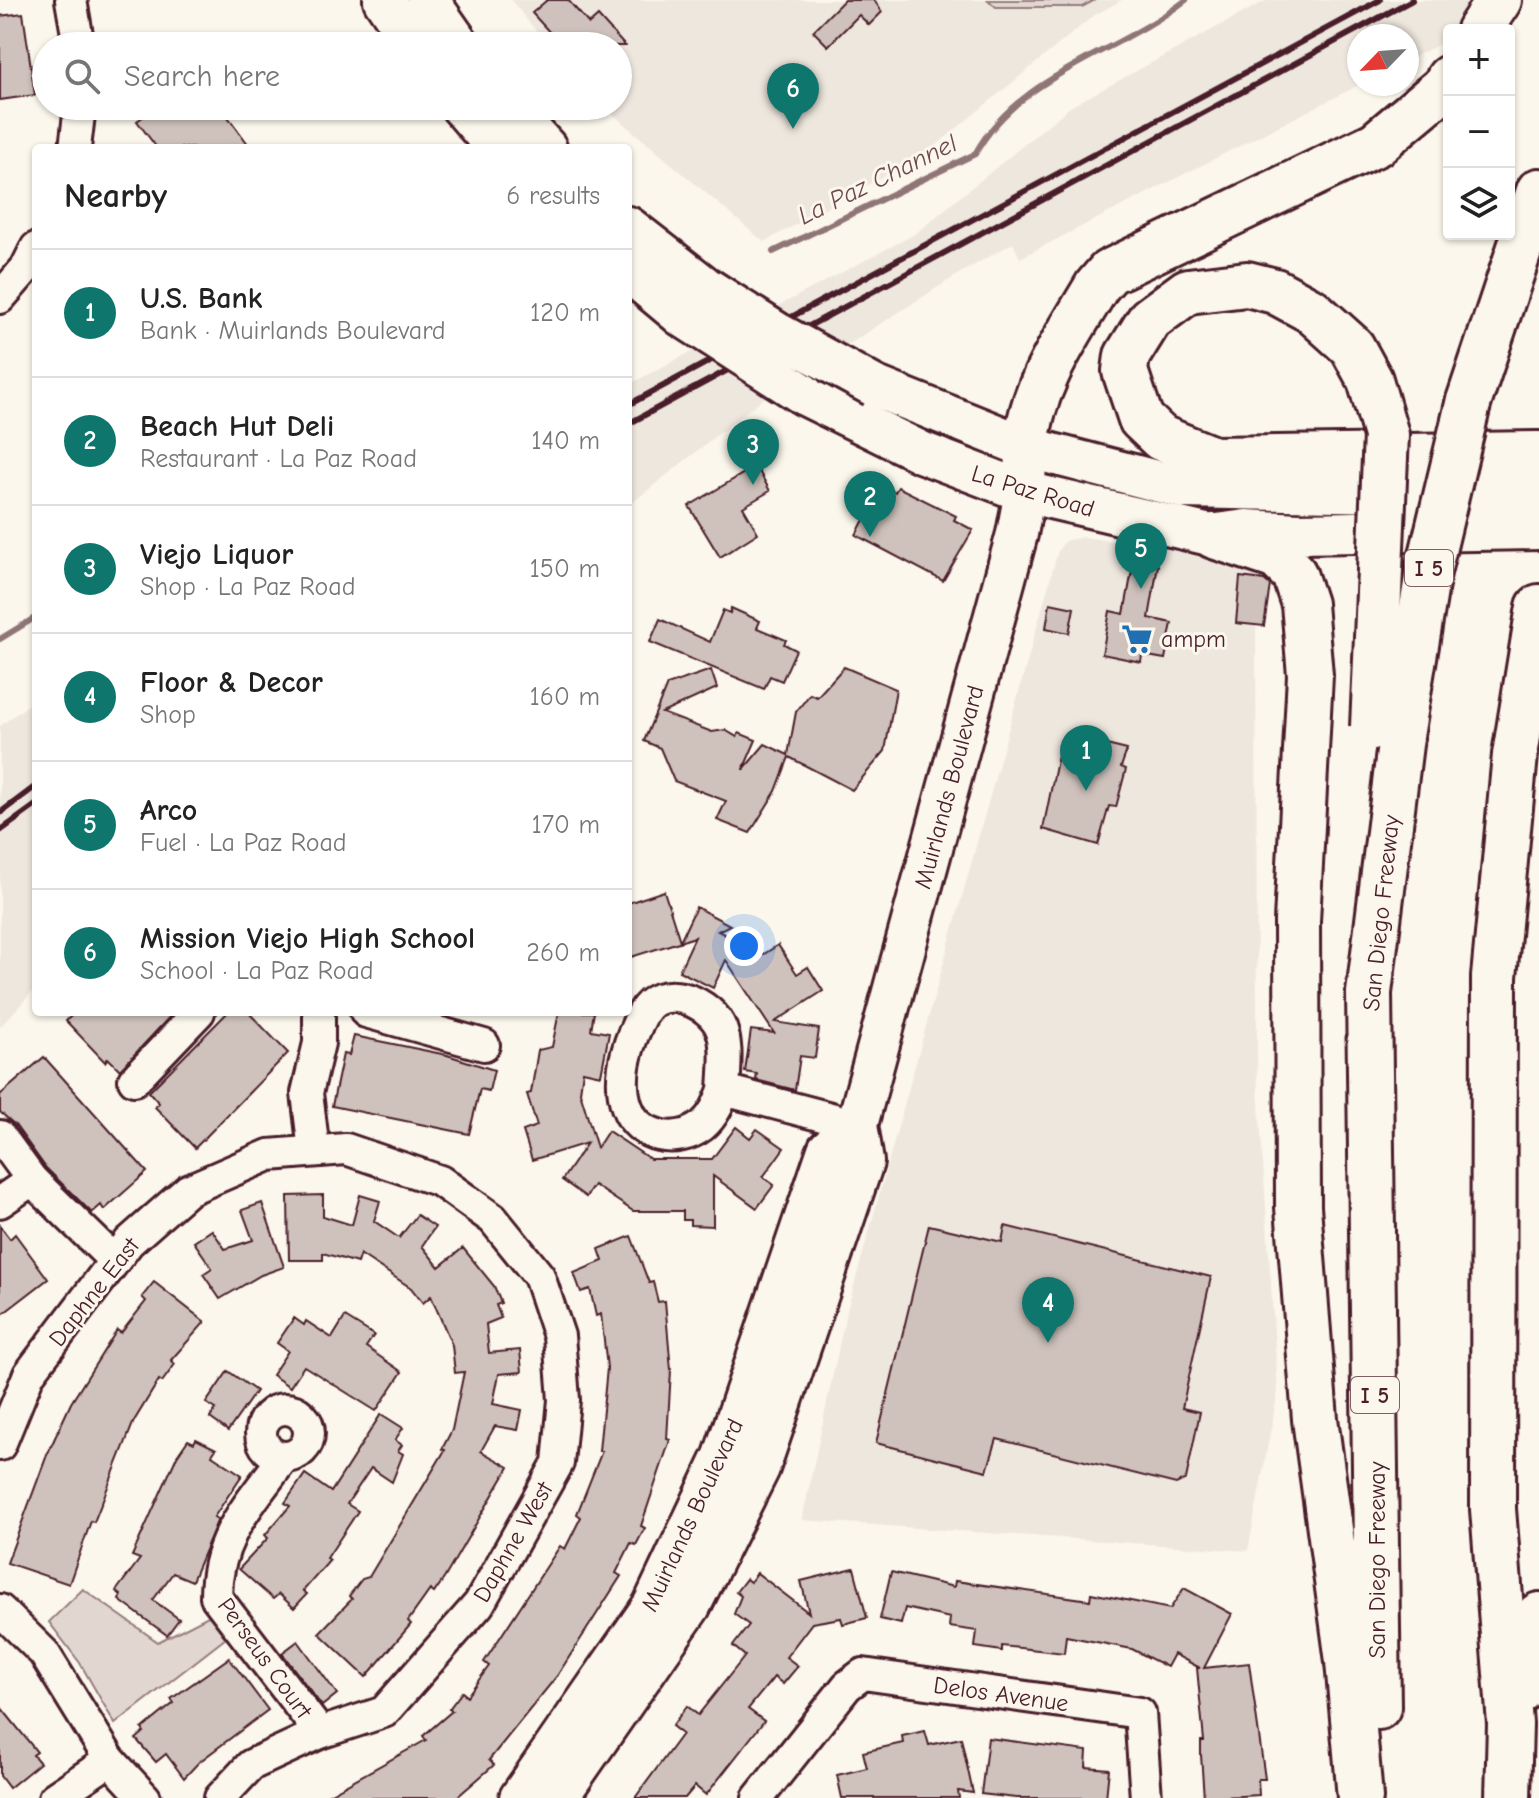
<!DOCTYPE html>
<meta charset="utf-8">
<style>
body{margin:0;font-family:"Comic Neue",sans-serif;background:#f6f6f6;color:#222}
.controls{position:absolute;right:24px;top:24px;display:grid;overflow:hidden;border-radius:8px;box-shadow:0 2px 6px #0004}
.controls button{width:72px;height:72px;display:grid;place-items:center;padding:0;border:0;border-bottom:2px solid #e0e0e0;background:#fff;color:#222;font:40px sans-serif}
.compass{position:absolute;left:1347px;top:24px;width:72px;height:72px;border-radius:50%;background:#fff;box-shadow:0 2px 6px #0004;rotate:245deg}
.you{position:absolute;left:744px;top:946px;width:28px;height:28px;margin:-20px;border:6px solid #fff;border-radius:50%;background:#1a73e8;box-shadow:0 0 0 12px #1a73e833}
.badge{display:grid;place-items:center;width:52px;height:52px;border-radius:50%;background:#0f766e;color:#fff;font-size:26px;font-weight:700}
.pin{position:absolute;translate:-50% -66px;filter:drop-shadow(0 2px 4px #0008)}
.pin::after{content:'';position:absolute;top:42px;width:28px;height:24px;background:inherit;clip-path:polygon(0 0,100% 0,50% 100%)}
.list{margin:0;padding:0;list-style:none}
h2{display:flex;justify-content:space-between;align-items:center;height:104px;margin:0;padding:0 32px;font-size:34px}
h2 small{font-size:26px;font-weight:400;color:#767676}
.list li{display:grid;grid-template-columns:52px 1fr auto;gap:24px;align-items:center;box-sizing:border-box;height:128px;padding:0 32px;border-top:2px solid #e0e0e0}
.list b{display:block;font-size:30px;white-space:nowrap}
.list p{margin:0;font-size:26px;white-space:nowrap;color:#767676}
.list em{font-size:26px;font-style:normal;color:#767676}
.icon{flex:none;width:44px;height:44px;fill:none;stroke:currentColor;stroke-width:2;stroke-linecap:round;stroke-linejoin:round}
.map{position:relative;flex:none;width:1539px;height:1798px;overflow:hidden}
.search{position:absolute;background:#fff;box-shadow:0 2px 6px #0004;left:32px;top:32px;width:600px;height:88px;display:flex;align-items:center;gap:20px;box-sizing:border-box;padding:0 28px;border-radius:44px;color:#767676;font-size:30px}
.panel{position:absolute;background:#fff;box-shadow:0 2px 6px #0004;left:32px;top:144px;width:600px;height:872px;border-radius:8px}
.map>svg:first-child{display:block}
.built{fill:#eee7de}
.green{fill:#e2d7d0;stroke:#967b7e;stroke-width:2}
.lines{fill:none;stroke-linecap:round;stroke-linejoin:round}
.stream{stroke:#907477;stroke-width:6}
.building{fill:#cfc2bc;stroke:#4a1f2b;stroke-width:2}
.minor-casing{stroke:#4a1f2b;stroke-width:36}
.major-casing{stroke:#4a1f2b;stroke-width:46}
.highway-casing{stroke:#4a1f2b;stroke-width:50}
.minor{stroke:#fbf7ec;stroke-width:30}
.major{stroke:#fbf7ec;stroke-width:40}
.highway{stroke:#fbf7ec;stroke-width:44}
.rail{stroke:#4a1f2b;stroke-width:6}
.major-bridge-casing{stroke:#4a1f2b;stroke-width:46;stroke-linecap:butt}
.highway-bridge-casing{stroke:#4a1f2b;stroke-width:50;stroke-linecap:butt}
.major-bridge{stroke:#fbf7ec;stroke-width:40}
.highway-bridge{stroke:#fbf7ec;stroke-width:44}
.labels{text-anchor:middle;stroke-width:6;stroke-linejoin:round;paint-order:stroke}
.shield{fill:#fbf7ec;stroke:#7f6065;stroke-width:2}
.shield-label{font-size:22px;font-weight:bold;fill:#4a1f2b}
.street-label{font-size:24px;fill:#4a1f2b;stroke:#fbf7ec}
.poi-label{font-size:24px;fill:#4a1f2b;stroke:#fbf7ec;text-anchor:start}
.water-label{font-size:26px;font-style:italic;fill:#6d4a51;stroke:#fbf7ec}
</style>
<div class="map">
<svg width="1539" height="1798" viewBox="0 0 1539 1798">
<rect width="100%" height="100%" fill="#fbf7ec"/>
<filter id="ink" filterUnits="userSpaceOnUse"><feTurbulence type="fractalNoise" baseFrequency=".0125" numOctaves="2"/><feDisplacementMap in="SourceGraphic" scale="16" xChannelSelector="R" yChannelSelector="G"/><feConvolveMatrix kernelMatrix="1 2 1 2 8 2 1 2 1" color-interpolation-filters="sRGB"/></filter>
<g filter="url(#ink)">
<!-- built -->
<g class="built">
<polygon points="511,0 1122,0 1093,16 928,152 764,242 603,106 618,106 618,46 548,46"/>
<polygon points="1267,0 1526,0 1467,30 1449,30 1449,39 1407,61 1407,36 1359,36 1361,84 1020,258 1013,243 962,272 761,400 628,506 628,385 915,234 1070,107"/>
<polygon points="1083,537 1256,562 1257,1073 1278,1391 1248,1551 802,1520 845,1318 1058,551 1065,541"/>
<polygon points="36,699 36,988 0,1027 0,726"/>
</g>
<!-- green -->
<g class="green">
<polygon points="988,0 1095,0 1082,7 996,7"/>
<polygon points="83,1589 158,1642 210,1615 226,1638 115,1724 80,1663 49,1622"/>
</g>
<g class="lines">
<!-- stream -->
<g class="stream">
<path d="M 773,252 L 975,154 C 1019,74 1117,54 1186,0"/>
<polyline points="0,639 36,617"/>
</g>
</g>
<!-- building -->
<g class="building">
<polygon points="547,0 568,0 589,24 598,16 625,46 562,46 532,13"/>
<polygon points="844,0 874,0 882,12 869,25 859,15 828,46 813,31"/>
<polygon points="23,13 35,95 0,100 0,16"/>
<polygon points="158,106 220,106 251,148 157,148 137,121"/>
<polygon points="756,466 770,491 743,507 758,533 720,557 689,506"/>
<polygon points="882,485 895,492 898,487 956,516 954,520 973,530 943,581 856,535"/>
<polygon points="1134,560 1158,565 1149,618 1172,623 1165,659 1142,655 1141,662 1102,654 1110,611 1124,614"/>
<polygon points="1240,577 1264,580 1270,585 1264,626 1236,623"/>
<polygon points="1050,603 1074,608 1069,633 1046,628"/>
<polygon points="731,608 760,621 757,628 786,640 784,644 796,650 782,681 770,676 764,689 650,642 660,619 710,642 723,610 730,613"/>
<polygon points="844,667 896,689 885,751 852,790 789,757 776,791 750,833 717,820 726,801 674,781 660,748 644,741 667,685 711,670 717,688 662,713 712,732 725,730 737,737 739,733 756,740 743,770 765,744 788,755 796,712 810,694 817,697"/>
<polygon points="1086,740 1127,750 1121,767 1126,769 1116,807 1109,806 1098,845 1043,829 1059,751 1082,757"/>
<polygon points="664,891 680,941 696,907 730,925 718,931 764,954 778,945 797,974 808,967 823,991 775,1022 819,1029 815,1058 800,1056 795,1090 756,1080 757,1074 745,1072 751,1030 774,1033 726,960 713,988 679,971 695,937 628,958 628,903"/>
<polygon points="75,1012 174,1012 120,1070 108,1058 105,1062 66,1021"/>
<polygon points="228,1012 248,1012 288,1053 195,1148 155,1107 159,1103 149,1092"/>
<polygon points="559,1012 594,1012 591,1030 609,1033 601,1075 583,1071 580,1092 597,1148 608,1131 650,1159 712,1159 736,1127 750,1138 757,1129 784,1148 763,1177 774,1185 757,1208 713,1176 713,1226 690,1225 690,1220 683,1220 683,1211 633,1211 594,1185 586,1197 562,1180 587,1143 532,1160 523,1131 537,1126 527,1094 531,1093 538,1050 552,1047"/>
<polygon points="354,1036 447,1055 494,1070 489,1091 480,1089 469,1134 332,1106 343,1054 349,1055"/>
<polygon points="44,1057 147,1172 104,1210 101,1205 92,1213 46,1168 15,1125 0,1112 0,1095"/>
<polygon points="323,1195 323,1216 352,1225 360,1195 380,1201 374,1221 399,1238 417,1215 435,1227 422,1246 439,1267 463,1248 494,1286 501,1303 496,1305 501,1318 486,1324 489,1353 520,1350 522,1372 499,1374 493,1404 522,1410 518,1430 495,1426 481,1451 509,1467 445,1577 434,1593 430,1590 408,1621 411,1624 366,1677 319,1633 352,1599 349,1596 362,1579 369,1577 445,1450 442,1449 452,1430 464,1372 455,1373 452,1345 431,1296 423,1303 411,1288 360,1254 357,1263 323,1253 323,1260 289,1260 288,1196"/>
<polygon points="262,1203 284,1267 261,1275 220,1299 203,1274 212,1268 194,1242 212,1230 225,1249 253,1240 242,1210"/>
<polygon points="929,1225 1002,1242 1005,1226 1211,1277 1182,1408 1200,1412 1186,1479 1176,1484 997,1439 987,1471 876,1443"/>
<polygon points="0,1226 10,1239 15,1234 48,1279 0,1316"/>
<polygon points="631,1236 649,1283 653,1282 658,1302 665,1301 671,1370 667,1439 670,1440 641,1526 645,1528 636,1545 631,1543 616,1573 621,1576 557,1676 489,1760 494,1765 456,1798 322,1798 426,1740 423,1736 452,1711 449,1709 462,1692 467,1696 489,1666 484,1662 560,1546 565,1549 581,1517 577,1514 602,1451 599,1451 607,1368 601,1314 596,1316 590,1289 581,1292 574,1273 603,1261 599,1249"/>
<polygon points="154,1282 205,1322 171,1360 175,1364 162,1382 159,1380 134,1421 94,1522 91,1521 69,1584 7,1563 47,1455 71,1403 117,1330 121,1333 146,1301 142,1297"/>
<polygon points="345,1317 374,1335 366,1347 402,1372 376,1411 304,1366 290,1387 272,1375 288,1351 277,1343 294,1318 304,1325 306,1321 332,1338"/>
<polygon points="228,1371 256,1391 228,1431 210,1418 216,1409 206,1403"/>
<polygon points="381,1414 403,1428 395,1440 402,1445 398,1451 403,1454 392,1482 371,1468 347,1504 358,1511 333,1549 327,1558 330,1560 303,1591 307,1594 294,1608 279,1594 273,1599 239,1569 268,1538 265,1535 290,1506 285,1503 305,1474 331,1492"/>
<polygon points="196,1439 216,1449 212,1455 242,1475 214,1517 218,1519 192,1581 173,1573 153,1600 179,1619 167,1635 119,1600 121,1595 116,1591 140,1559 132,1556 177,1456 188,1440 194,1443"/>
<polygon points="854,1568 867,1618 843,1624 841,1618 812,1623 786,1657 798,1666 783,1684 774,1677 748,1709 764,1721 706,1795 695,1786 685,1798 635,1798 682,1734 672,1726 687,1706 698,1715 745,1656 733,1646 749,1625 734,1614 741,1596 736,1592 746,1579 750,1582 757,1573 809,1613 801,1581"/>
<polygon points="891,1572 954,1587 955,1581 1090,1600 1091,1593 1170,1609 1184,1588 1232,1614 1204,1668 1249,1663 1265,1779 1258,1779 1259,1795 1204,1798 1201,1755 1201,1741 1204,1741 1197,1668 1200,1668 1174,1654 1167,1667 1132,1649 1066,1636 1064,1653 1002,1646 1002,1651 975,1647 977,1631 949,1627 950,1618 905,1608 901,1624 880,1619"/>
<polygon points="298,1641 337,1694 322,1706 282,1653"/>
<polygon points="229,1658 268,1710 199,1762 184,1778 166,1754 156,1762 136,1739 144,1732 142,1729 174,1703 171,1699"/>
<polygon points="0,1706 37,1752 33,1755 40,1763 9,1788 0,1776"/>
<polygon points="925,1731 929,1745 961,1738 973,1793 958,1791 959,1798 842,1798 837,1775 867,1768 863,1752 903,1743 902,1736"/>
<polygon points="988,1738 1087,1751 1086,1767 1109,1769 1106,1798 1016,1798 981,1794"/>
</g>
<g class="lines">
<defs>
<g id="minor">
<polyline points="71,0 79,46"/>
<polyline points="75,148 80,106"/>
<polyline points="0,298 26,268 36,248"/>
<polyline points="366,1012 484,1045"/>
<polyline points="134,1080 199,1012"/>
<path d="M 724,1090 C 719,1103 714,1116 702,1126 C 677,1145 638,1138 627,1107 C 616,1076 629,1040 643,1013 C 659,983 705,999 719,1024 C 729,1042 725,1069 724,1090 L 857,1125"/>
<polyline points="0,1136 32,1180 114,1260"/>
<polyline points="314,1151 307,1093 319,1043 319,1012"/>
<polyline points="0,1202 32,1180"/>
<circle cx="285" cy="1433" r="24"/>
<polyline points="0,1445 29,1374 129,1242 188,1190 269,1155 346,1149 440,1181 493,1219 539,1276 559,1336 564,1400 558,1463 479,1604 384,1712 320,1733 251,1765 220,1798"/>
<path d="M 284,1457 C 250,1504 216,1537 216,1597 L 320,1733"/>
<polyline points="0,1610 44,1653 110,1760 145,1798"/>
<polyline points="54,1798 110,1760"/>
<polyline points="758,1798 847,1686 863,1674 1140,1713 1146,1798"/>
</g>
<g id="major">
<polyline points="384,0 415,46"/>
<polyline points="428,0 460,46"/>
<polyline points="461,106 497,148"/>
<polyline points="508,106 546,148"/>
<polyline points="628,227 705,287"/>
<polyline points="628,271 682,316"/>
<polyline points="874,386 1026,447 1183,488 1539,495"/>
<polyline points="803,394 923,453 1025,492 1210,535 1246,530 1298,533 1539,529"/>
<polyline points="520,1798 653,1606 724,1456 828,1150 857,1125"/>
<polyline points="557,1798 690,1606 759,1468 863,1162 857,1125 1017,534 1025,492 1026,447"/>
</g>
<g id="highway">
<polyline points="1479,30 1499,0"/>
<polyline points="1312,311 1275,291 1247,284 1188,291 1150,319 1127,356 1125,371 1141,419 1161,438 1213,459 1539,454"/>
<polyline points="1468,404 1539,191"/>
<path d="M 1026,447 C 1031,387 1067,337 1097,286 L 1109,272 L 1376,144 L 1444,87 L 1449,78"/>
<polyline points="1214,536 1277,557 1294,574 1304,604 1310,675 1297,921 1298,1207 1315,1419 1348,1661 1360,1798"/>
<polyline points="1519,1691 1539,1615"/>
<polyline points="1378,1707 1369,993 1401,736"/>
<polyline points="1508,1798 1510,1724 1493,1509 1494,977 1515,755 1539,607"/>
</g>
</defs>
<!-- minor casing -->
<use href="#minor" class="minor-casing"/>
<!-- major casing -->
<use href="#major" class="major-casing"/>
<!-- highway casing -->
<use href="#highway" class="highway-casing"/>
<!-- minor -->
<use href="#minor" class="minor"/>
<!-- major -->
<use href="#major" class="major"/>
<!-- highway -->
<use href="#highway" class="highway"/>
<!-- rail -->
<g class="rail">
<polyline points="628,405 1380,0"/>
<polyline points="628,424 1412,0"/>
<polyline points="0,813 36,786"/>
<polyline points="0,831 36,805"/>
</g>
<defs>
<g id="major-bridge">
<polyline points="705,287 777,333 874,386"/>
<polyline points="682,316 803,394"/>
</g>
<g id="highway-bridge">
<polyline points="1312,311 1352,347 1370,380 1386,435 1373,727"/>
<polyline points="1401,736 1428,572 1468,404"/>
</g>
</defs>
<!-- major-bridge casing -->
<use href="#major-bridge" class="major-bridge-casing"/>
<!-- highway-bridge casing -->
<use href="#highway-bridge" class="highway-bridge-casing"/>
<!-- major-bridge -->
<use href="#major-bridge" class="major-bridge"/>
<!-- highway-bridge -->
<use href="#highway-bridge" class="highway-bridge"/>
</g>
</g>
<!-- icons -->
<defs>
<symbol id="supermarket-bare" viewBox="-9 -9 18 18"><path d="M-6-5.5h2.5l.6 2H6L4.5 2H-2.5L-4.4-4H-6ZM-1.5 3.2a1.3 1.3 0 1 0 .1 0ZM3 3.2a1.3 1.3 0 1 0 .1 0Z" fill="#1f6fb2" stroke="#fbf7ec" stroke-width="2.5" paint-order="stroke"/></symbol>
</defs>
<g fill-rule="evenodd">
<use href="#supermarket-bare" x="1115" y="617" width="44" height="44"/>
</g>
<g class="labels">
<!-- shield labels -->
<g class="shield">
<rect x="1405" y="550" width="48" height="36" rx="6"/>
<rect x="1351" y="1377" width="48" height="36" rx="6"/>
</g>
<g class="shield-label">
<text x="1429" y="576">I 5</text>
<text x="1375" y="1403">I 5</text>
</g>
<!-- street labels -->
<g class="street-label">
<text transform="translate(1033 491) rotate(17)" y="8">La Paz Road</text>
<text transform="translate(949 787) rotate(-75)" y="8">Muirlands Boulevard</text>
<text transform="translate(1381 913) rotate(-84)" y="8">San Diego Freeway</text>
<text transform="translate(94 1292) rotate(-52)" y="8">Daphne East</text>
<text transform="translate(692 1515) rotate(-65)" y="8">Muirlands Boulevard</text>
<text transform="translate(513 1542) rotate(-60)" y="8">Daphne West</text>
<text transform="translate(1377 1560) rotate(-90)" y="8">San Diego Freeway</text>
<text transform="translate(265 1658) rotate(54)" y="8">Perseus Court</text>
<text transform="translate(1001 1694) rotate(8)" y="8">Delos Avenue</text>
</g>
<!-- poi labels -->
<g class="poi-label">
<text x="1161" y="647">ampm</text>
</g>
<!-- water labels -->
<g class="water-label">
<text transform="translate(877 179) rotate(-26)" y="9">La Paz Channel</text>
</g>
</g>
</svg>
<div class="controls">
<button>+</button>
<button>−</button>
<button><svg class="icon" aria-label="layers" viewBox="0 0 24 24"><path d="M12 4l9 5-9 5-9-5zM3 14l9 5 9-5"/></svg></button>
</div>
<svg class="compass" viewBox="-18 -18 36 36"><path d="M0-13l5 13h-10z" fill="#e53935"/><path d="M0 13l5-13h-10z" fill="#767676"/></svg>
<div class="you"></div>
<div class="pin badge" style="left:1086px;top:791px">1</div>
<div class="pin badge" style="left:870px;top:537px">2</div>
<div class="pin badge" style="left:753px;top:485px">3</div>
<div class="pin badge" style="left:1048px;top:1343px">4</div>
<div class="pin badge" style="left:1141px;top:589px">5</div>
<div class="pin badge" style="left:793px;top:129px">6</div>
<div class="search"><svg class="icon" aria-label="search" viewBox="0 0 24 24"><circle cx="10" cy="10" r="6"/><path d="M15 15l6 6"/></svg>Search here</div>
<section class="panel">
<h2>Nearby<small>6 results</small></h2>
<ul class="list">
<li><span class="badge">1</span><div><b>U.S. Bank</b><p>Bank · Muirlands Boulevard</p></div><em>120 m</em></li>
<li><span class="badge">2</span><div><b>Beach Hut Deli</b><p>Restaurant · La Paz Road</p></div><em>140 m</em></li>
<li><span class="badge">3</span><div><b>Viejo Liquor</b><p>Shop · La Paz Road</p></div><em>150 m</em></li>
<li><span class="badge">4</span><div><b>Floor &amp; Decor</b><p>Shop</p></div><em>160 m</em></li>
<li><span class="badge">5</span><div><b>Arco</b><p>Fuel · La Paz Road</p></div><em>170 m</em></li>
<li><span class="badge">6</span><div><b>Mission Viejo High School</b><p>School · La Paz Road</p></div><em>260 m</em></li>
</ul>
</section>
</div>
